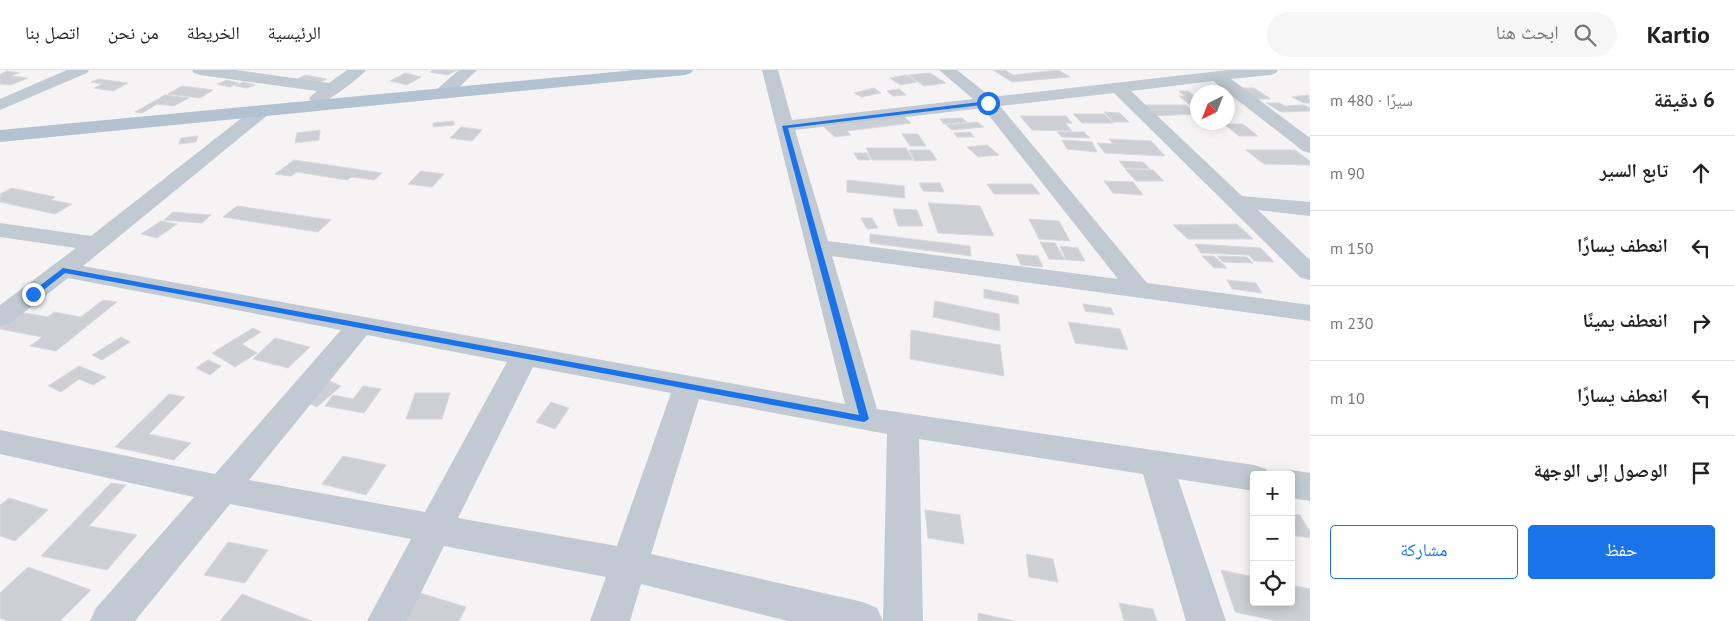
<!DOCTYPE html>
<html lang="ar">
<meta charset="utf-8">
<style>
body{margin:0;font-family:"PT Sans","Noto Naskh Arabic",sans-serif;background:#f6f6f6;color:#222;direction:rtl}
.controls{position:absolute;right:15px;bottom:15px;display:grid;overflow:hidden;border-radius:5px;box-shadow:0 2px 12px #0003}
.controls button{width:45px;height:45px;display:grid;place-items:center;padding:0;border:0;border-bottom:1px solid #e0e0e0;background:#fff;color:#222;font:25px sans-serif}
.compass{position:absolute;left:1190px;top:15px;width:45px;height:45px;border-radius:50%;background:#fff;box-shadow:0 2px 12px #0003;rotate:222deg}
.stop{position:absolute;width:15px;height:15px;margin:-11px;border:4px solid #1a73e8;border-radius:50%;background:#fff}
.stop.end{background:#1a73e8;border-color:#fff;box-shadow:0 1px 5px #0008}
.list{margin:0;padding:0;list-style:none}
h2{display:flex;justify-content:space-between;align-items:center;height:65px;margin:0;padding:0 20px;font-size:21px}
h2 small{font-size:16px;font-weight:400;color:#767676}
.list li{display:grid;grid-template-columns:32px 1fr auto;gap:15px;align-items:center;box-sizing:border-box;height:75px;padding:0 20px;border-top:1px solid #e0e0e0}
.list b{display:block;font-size:19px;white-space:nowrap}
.list em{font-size:16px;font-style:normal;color:#767676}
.actions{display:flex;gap:10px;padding:15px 20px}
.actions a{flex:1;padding:11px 0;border:1px solid #1a73e8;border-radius:5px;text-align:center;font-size:18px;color:#1a73e8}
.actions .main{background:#1a73e8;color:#fff}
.icon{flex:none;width:28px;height:28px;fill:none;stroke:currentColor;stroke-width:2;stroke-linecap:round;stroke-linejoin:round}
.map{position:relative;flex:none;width:1310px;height:551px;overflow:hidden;direction:ltr}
header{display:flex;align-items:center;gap:30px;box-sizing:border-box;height:70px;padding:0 25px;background:#fff;border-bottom:1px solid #e0e0e0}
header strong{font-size:24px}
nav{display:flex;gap:28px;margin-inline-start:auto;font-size:18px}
.search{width:350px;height:45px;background:#f6f6f6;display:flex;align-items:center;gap:12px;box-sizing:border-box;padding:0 18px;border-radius:28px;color:#767676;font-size:19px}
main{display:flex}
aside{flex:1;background:#fff}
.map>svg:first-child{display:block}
.building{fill:#cdcfd5;stroke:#d7d9de}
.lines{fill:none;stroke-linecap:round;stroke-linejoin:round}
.minor{fill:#c1cad2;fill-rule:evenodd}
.major{fill:#b3c2d1;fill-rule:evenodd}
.route{fill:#1a73e8}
</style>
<header>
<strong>Kartio</strong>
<div class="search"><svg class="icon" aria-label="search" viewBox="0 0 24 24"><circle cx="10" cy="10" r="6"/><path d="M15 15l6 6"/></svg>ابحث هنا</div>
<nav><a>الرئيسية</a><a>الخريطة</a><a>من نحن</a><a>اتصل بنا</a></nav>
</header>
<main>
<aside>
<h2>6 دقيقة<small>سيرًا · 480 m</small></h2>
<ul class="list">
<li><svg class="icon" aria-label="ahead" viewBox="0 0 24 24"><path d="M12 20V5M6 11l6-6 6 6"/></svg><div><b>تابع السير</b></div><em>90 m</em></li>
<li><svg class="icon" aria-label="left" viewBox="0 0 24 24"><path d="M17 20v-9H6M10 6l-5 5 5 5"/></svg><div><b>انعطف يسارًا</b></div><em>150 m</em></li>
<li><svg class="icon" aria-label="right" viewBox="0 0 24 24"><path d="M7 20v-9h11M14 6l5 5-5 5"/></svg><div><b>انعطف يمينًا</b></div><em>230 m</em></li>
<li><svg class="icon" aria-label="left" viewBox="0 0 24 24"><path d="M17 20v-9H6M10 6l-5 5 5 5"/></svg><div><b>انعطف يسارًا</b></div><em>10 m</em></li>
<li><svg class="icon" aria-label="arrive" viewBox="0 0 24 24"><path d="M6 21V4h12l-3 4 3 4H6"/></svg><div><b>الوصول إلى الوجهة</b></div></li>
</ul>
<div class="actions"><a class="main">حفظ</a><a>مشاركة</a></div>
</aside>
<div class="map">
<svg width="1310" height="551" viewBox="0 0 1310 551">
<rect width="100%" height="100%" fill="#f5f3f3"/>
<!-- building -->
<g class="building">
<polygon points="433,0 457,0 448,5 430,2"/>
<polygon points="993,0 1005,0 1013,5 1058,0 1070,7 1012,12"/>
<polygon points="7,1 19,3 11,6 28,8 11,15 0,14 0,4"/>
<polygon points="405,3 421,7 407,15 390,11"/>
<polygon points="930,3 946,13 924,16 908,5"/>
<polygon points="305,5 327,9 316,14 295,10"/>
<polygon points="906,5 917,12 900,15 890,8"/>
<polygon points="99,9 128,13 113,21 94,18 102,14 91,12"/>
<polygon points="227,10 239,13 230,17 217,14"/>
<polygon points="243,12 255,15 247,18 235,16"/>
<polygon points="182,16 213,20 200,28 168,24"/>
<polygon points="874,18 881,23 862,27 854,23"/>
<polygon points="1237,18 1254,18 1271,29 1254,29"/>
<polygon points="899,19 906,25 893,26 887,21"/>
<polygon points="1179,21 1188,21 1193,25 1198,26 1198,35 1190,35 1179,26 1185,26"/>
<polygon points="165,25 189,28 174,36 157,34 142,43 135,42"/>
<polygon points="1308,25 1310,33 1304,33 1292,27"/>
<polygon points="1266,33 1279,33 1285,36 1304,35 1310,38 1310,41 1281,42"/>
<polygon points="1137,35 1186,35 1197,44 1150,46"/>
<polygon points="1104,42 1120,43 1129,52 1113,52"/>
<polygon points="901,44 911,53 847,61 851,65 835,67 824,57 885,49"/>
<polygon points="1073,44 1104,44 1113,53 1082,53"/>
<polygon points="1020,46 1066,46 1072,53 1065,53 1072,61 1032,60"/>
<polygon points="962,48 967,52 944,54 940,49"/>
<polygon points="454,51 454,55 433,57 433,53"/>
<polygon points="977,52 984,57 952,60 946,55"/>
<polygon points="1224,54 1243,54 1258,66 1239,66"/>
<polygon points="461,57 482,60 472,71 450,68"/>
<polygon points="320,60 319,70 295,73 297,63"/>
<polygon points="970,62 974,67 957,67 954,63"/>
<polygon points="1057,62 1084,62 1090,68 1062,67"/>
<polygon points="902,64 918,64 926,76 910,76"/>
<polygon points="198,66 196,72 179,74 181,68"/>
<polygon points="1109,69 1151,71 1165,86 1105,83 1097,73 1113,74"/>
<polygon points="1062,70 1092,72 1097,82 1067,79"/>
<polygon points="987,75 999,85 978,87 967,77"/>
<polygon points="866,78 906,78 913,90 872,90"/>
<polygon points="909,80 930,80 937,90 915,91"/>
<polygon points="1246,80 1295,80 1310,91 1310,95 1264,94"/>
<polygon points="854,83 867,83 870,90 858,90"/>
<polygon points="294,90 382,103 374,110 352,107 347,110 297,102 291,106 275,104"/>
<polygon points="1119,91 1143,92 1150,99 1125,98"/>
<polygon points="1125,99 1153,100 1164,111 1136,111"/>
<polygon points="421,101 444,104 432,117 408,114"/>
<polygon points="847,110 904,116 905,128 847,122"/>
<polygon points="1104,111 1133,112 1143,125 1113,123"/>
<polygon points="919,113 940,113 944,122 923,121"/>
<polygon points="987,114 1032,114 1040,124 994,124"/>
<polygon points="12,118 55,127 51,130 72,134 55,144 0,132 0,124"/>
<polygon points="928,133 980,136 994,166 938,163"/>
<polygon points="237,136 331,150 318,162 223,147"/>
<polygon points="893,139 917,140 923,156 898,156"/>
<polygon points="173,142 211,145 202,153 164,150"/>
<polygon points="861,148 872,148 878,158 867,159"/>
<polygon points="1029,149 1059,151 1070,171 1039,169"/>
<polygon points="161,151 177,154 157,168 141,164"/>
<polygon points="1237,154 1253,169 1188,169 1173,155"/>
<polygon points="870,164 970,176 971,186 870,173"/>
<polygon points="1040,172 1055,173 1065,190 1049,189"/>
<polygon points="1195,174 1261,178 1274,192 1254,191 1249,185 1201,183"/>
<polygon points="1060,176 1078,178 1085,191 1066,190"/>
<polygon points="1016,184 1038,186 1043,197 1021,195"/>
<polygon points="1202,186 1214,186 1227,198 1214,198"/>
<polygon points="1217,186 1247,187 1253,193 1223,192"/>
<polygon points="1227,210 1256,213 1262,223 1232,219"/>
<polygon points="984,219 1018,226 1019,234 984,228"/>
<polygon points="103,230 117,232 56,281 30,276 42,267 0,259 0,255 19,242 48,247 54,242 81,247"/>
<polygon points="935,231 999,244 1000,261 933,247"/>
<polygon points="1083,234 1111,238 1114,245 1085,241"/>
<polygon points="1068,252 1120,259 1128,280 1075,273"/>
<polygon points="253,258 261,262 242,274 257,283 235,297 212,283"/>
<polygon points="911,260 1000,275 1004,306 910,289"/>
<polygon points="121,267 130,272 102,290 92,285"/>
<polygon points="275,268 310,277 288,298 253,289"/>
<polygon points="208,290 221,296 210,305 196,298"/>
<polygon points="79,296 106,307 93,315 79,309 61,322 48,316"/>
<polygon points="321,307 341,316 317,337 296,328"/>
<polygon points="363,316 381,319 364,343 325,336 333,325 353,329"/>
<polygon points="415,323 450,323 442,349 406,349"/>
<polygon points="169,324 185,327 149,364 191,373 174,390 115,377"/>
<polygon points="551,332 569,338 555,359 536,352"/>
<polygon points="343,386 386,395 366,425 322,414"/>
<polygon points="111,413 126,415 89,456 137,465 107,500 41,486"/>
<polygon points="9,428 48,440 15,471 0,466 0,435"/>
<polygon points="925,440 960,445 964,474 928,468"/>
<polygon points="1291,444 1300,445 1310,462 1310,468 1291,465"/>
<polygon points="228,472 268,480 245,513 204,505"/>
<polygon points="1026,484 1053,489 1058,512 1029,507"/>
<polygon points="28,497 91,520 60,551 8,551 0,548 0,523"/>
<polygon points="1221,500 1254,507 1254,532 1291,532 1291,515 1310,519 1310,551 1276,551 1235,542"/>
<polygon points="414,521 466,537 459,551 396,551"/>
<polygon points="242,524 312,551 220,551"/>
<polygon points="1119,533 1153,539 1157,551 1124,551"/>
<polygon points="978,543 1014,551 978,551"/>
</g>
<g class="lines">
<!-- minor -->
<g class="minor">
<polygon points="67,0 89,0 87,3 0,40 0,29"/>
<path d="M 192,0 L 236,0 L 329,13 L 347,0 L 366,0 C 360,8 333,27 324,32 C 320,34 316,33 312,32 L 309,28 L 317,21 L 200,5 L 194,3 Z"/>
<polygon points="459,0 477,0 449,27 437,27 435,23 437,19"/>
<path d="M 762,0 L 778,0 L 792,50 L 973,29 L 939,0 L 957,0 L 991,27 L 1228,0 L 1278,0 L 1276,3 L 1270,5 L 1231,9 L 1310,68 L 1310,83 L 1303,81 L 1213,11 L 1131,21 L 1242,126 L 1310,132 L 1310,146 L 1258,140 L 1310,190 L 1310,210 L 1301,208 L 1114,23 L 1000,36 L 1147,213 L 1310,235 L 1310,251 L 832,186 L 877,339 L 1254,395 L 1266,399 L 1269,405 L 1254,405 L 1254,421 L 1178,409 L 1226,551 L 1186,551 L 1143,404 L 919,369 L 923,551 L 883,551 L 887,364 L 699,329 L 651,484 L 863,532 L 877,538 L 883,551 L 788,551 L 641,514 L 630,551 L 590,551 L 606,507 L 444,476 L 407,551 L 367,551 L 411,469 L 230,434 L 135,551 L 90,551 L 96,538 L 194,427 L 0,384 L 0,360 L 215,404 L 341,260 L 68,208 L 9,254 L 0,256 L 0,235 L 76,178 L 0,167 L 0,153 L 91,166 L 257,36 L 263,35 L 269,36 L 272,40 L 269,44 L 83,196 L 845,334 ZM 983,38 L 1118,209 L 828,171 L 795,60 ZM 367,265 L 507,292 L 425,442 L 249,410 ZM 533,297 L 671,323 L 617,476 L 458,448 Z"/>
<polygon points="1291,400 1310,403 1310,431 1291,428 1291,405 1279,405"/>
</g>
<!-- major -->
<polygon class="major" points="635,0 693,0 691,3 685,5 0,72 0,60"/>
</g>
<!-- route -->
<polygon class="route" points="988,31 990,34 788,58 869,349 864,352 65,203 36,226 29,224 63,198 859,345 782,56"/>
</svg>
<div class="controls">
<button>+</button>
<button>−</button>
<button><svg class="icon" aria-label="locate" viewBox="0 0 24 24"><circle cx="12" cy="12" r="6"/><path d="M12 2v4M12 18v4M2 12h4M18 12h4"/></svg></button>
</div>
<svg class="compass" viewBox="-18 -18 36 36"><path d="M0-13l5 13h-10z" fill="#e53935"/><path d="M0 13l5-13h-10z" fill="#767676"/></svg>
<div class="stop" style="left:988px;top:33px"></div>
<div class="stop end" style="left:33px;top:224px"></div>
</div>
</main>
